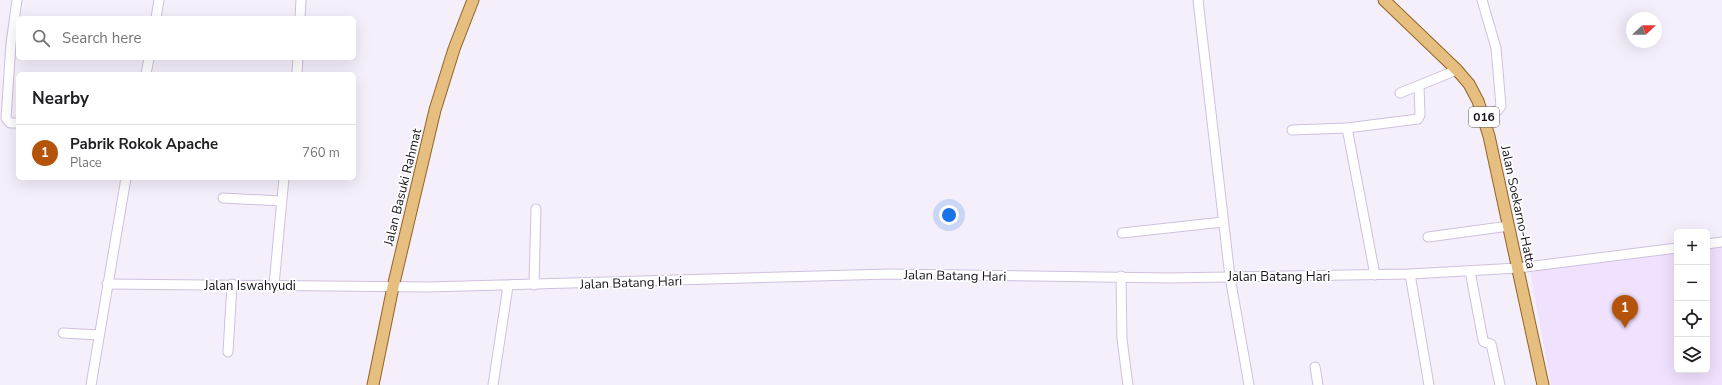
<!DOCTYPE html>
<meta charset="utf-8">
<style>
body{margin:0;font-family:"Nunito Sans",sans-serif;background:#f2f2f2;color:#202124}
.controls{position:absolute;right:12px;bottom:12px;display:grid;overflow:hidden;border-radius:6px;box-shadow:0 4px 16px #0002}
.controls button{width:36px;height:36px;display:grid;place-items:center;padding:0;border:0;border-bottom:1px solid #e0e0e0;background:#fff;color:#202124;font:20px sans-serif}
.compass{position:absolute;left:1626px;top:12px;width:36px;height:36px;border-radius:50%;background:#fff;box-shadow:0 4px 16px #0002;rotate:68deg}
.you{position:absolute;left:949px;top:215px;width:14px;height:14px;margin:-10px;border:3px solid #fff;border-radius:50%;background:#1a73e8;box-shadow:0 0 0 6px #1a73e833}
.badge{display:grid;place-items:center;width:26px;height:26px;border-radius:50%;background:#b45309;color:#fff;font-size:13px;font-weight:700}
.pin{position:absolute;translate:-50% -33px;filter:drop-shadow(0 1px 2px #0008)}
.pin::after{content:'';position:absolute;top:21px;width:14px;height:12px;background:inherit;clip-path:polygon(0 0,100% 0,50% 100%)}
.list{margin:0;padding:0;list-style:none}
h2{display:flex;justify-content:space-between;align-items:center;height:52px;margin:0;padding:0 16px;font-size:17px}
h2 small{font-size:13px;font-weight:400;color:#757577}
.list li{display:grid;grid-template-columns:26px 1fr auto;gap:12px;align-items:center;box-sizing:border-box;height:56px;padding:0 16px;border-top:1px solid #e0e0e0}
.list b{display:block;font-size:15px;white-space:nowrap}
.list p{margin:0;font-size:13px;white-space:nowrap;color:#757577}
.list em{font-size:13px;font-style:normal;color:#757577}
.icon{flex:none;width:22px;height:22px;fill:none;stroke:currentColor;stroke-width:2;stroke-linecap:round;stroke-linejoin:round}
.map{position:relative;flex:none;width:1722px;height:385px;overflow:hidden}
.search{position:absolute;background:#fff;box-shadow:0 4px 16px #0002;left:16px;top:16px;width:340px;height:44px;display:flex;align-items:center;gap:10px;box-sizing:border-box;padding:0 14px;border-radius:6px;color:#757577;font-size:15px}
.panel{position:absolute;background:#fff;box-shadow:0 4px 16px #0002;left:16px;top:72px;width:340px;height:108px;border-radius:6px}
.map>svg:first-child{display:block}
.built{fill:#f0e1fe}
.lines{fill:none;stroke-linecap:round;stroke-linejoin:round}
.minor-casing{stroke:#cfc0dd;stroke-width:11}
.major-casing{stroke:#916525;stroke-width:13}
.minor{stroke:#fff;stroke-width:9}
.major{stroke:#e5be80;stroke-width:11}
.labels{text-anchor:middle;stroke-width:3.5;stroke-linejoin:round;paint-order:stroke}
.shield{fill:#fff;stroke:#5a575d;stroke-width:1}
.shield-label{font-size:12px;font-weight:bold;fill:#140f18}
.street-label{font-size:13px;fill:#140f18;stroke:#fff}
</style>
<div class="map">
<svg width="1722" height="385" viewBox="0 0 1722 385">
<rect width="100%" height="100%" fill="#f5effb"/>
<!-- built -->
<polygon class="built" points="1722,247 1722,385 1551,385 1530,270 1677,252 1677,370 1707,370 1707,249"/>
<g class="lines">
<defs>
<g id="minor">
<polyline points="17,0 11,44 6,118 10,123 18,123"/>
<polyline points="1198,0 1230,277 1249,385"/>
<polyline points="1482,0 1496,48 1501,106 1498,110 1484,117"/>
<polyline points="156,18 159,0"/>
<polyline points="300,18 301,0"/>
<polyline points="146,74 149,58"/>
<polyline points="297,74 298,58"/>
<polyline points="1400,93 1457,70"/>
<polyline points="1347,128 1375,275"/>
<polyline points="1292,130 1347,128 1418,119 1420,115 1419,86"/>
<polyline points="223,198 281,201"/>
<polyline points="1122,233 1223,222"/>
<polyline points="1428,237 1509,226"/>
<polyline points="1707,244 1722,242"/>
<polyline points="1470,271 1483,340 1484,342 1491,344 1492,348 1500,385"/>
<polyline points="1410,274 1429,385"/>
<polyline points="1121,276 1122,339 1128,385"/>
<polyline points="107,284 428,287 889,274 1169,278 1410,274 1518,268 1677,248"/>
<polyline points="274,285 284,178"/>
<polyline points="534,285 536,209"/>
<polyline points="63,333 99,335"/>
<polyline points="228,352 232,284"/>
<polyline points="1315,367 1318,385"/>
<polyline points="91,385 126,178"/>
<polyline points="493,385 508,286"/>
</g>
<g id="major">
<polyline points="1384,0 1457,70 1469,84 1478,101 1489,136 1543,385"/>
<polyline points="373,385 393,287 435,110 454,49 473,0"/>
</g>
</defs>
<!-- minor casing -->
<use href="#minor" class="minor-casing"/>
<!-- major casing -->
<use href="#major" class="major-casing"/>
<!-- minor -->
<use href="#minor" class="minor"/>
<!-- major -->
<use href="#major" class="major"/>
</g>
<g class="labels">
<!-- shield labels -->
<rect class="shield" x="1469" y="107" width="30" height="20" rx="3"/>
<g class="shield-label">
<text x="1484" y="121">016</text>
</g>
<!-- street labels -->
<g class="street-label">
<text transform="translate(402 187) rotate(-76)" y="5">Jalan Basuki Rahmat</text>
<text transform="translate(1519 207) rotate(78)" y="5">Jalan Soekarno-Hatta</text>
<text transform="translate(955 275) rotate(1)" y="5">Jalan Batang Hari</text>
<text x="1279" y="281">Jalan Batang Hari</text>
<text transform="translate(631 282) rotate(-2)" y="5">Jalan Batang Hari</text>
<text x="250" y="290">Jalan Iswahyudi</text>
</g>
</g>
</svg>
<div class="controls">
<button>+</button>
<button>−</button>
<button><svg class="icon" aria-label="locate" viewBox="0 0 24 24"><circle cx="12" cy="12" r="6"/><path d="M12 2v4M12 18v4M2 12h4M18 12h4"/></svg></button>
<button><svg class="icon" aria-label="layers" viewBox="0 0 24 24"><path d="M12 4l9 5-9 5-9-5zM3 14l9 5 9-5"/></svg></button>
</div>
<svg class="compass" viewBox="-18 -18 36 36"><path d="M0-13l5 13h-10z" fill="#e53935"/><path d="M0 13l5-13h-10z" fill="#757577"/></svg>
<div class="you"></div>
<div class="pin badge" style="left:1625px;top:328px">1</div>
<div class="search"><svg class="icon" aria-label="search" viewBox="0 0 24 24"><circle cx="10" cy="10" r="6"/><path d="M15 15l6 6"/></svg>Search here</div>
<section class="panel">
<h2>Nearby<small></small></h2>
<ul class="list">
<li><span class="badge">1</span><div><b>Pabrik Rokok Apache</b><p>Place</p></div><em>760 m</em></li>
</ul>
</section>
</div>
